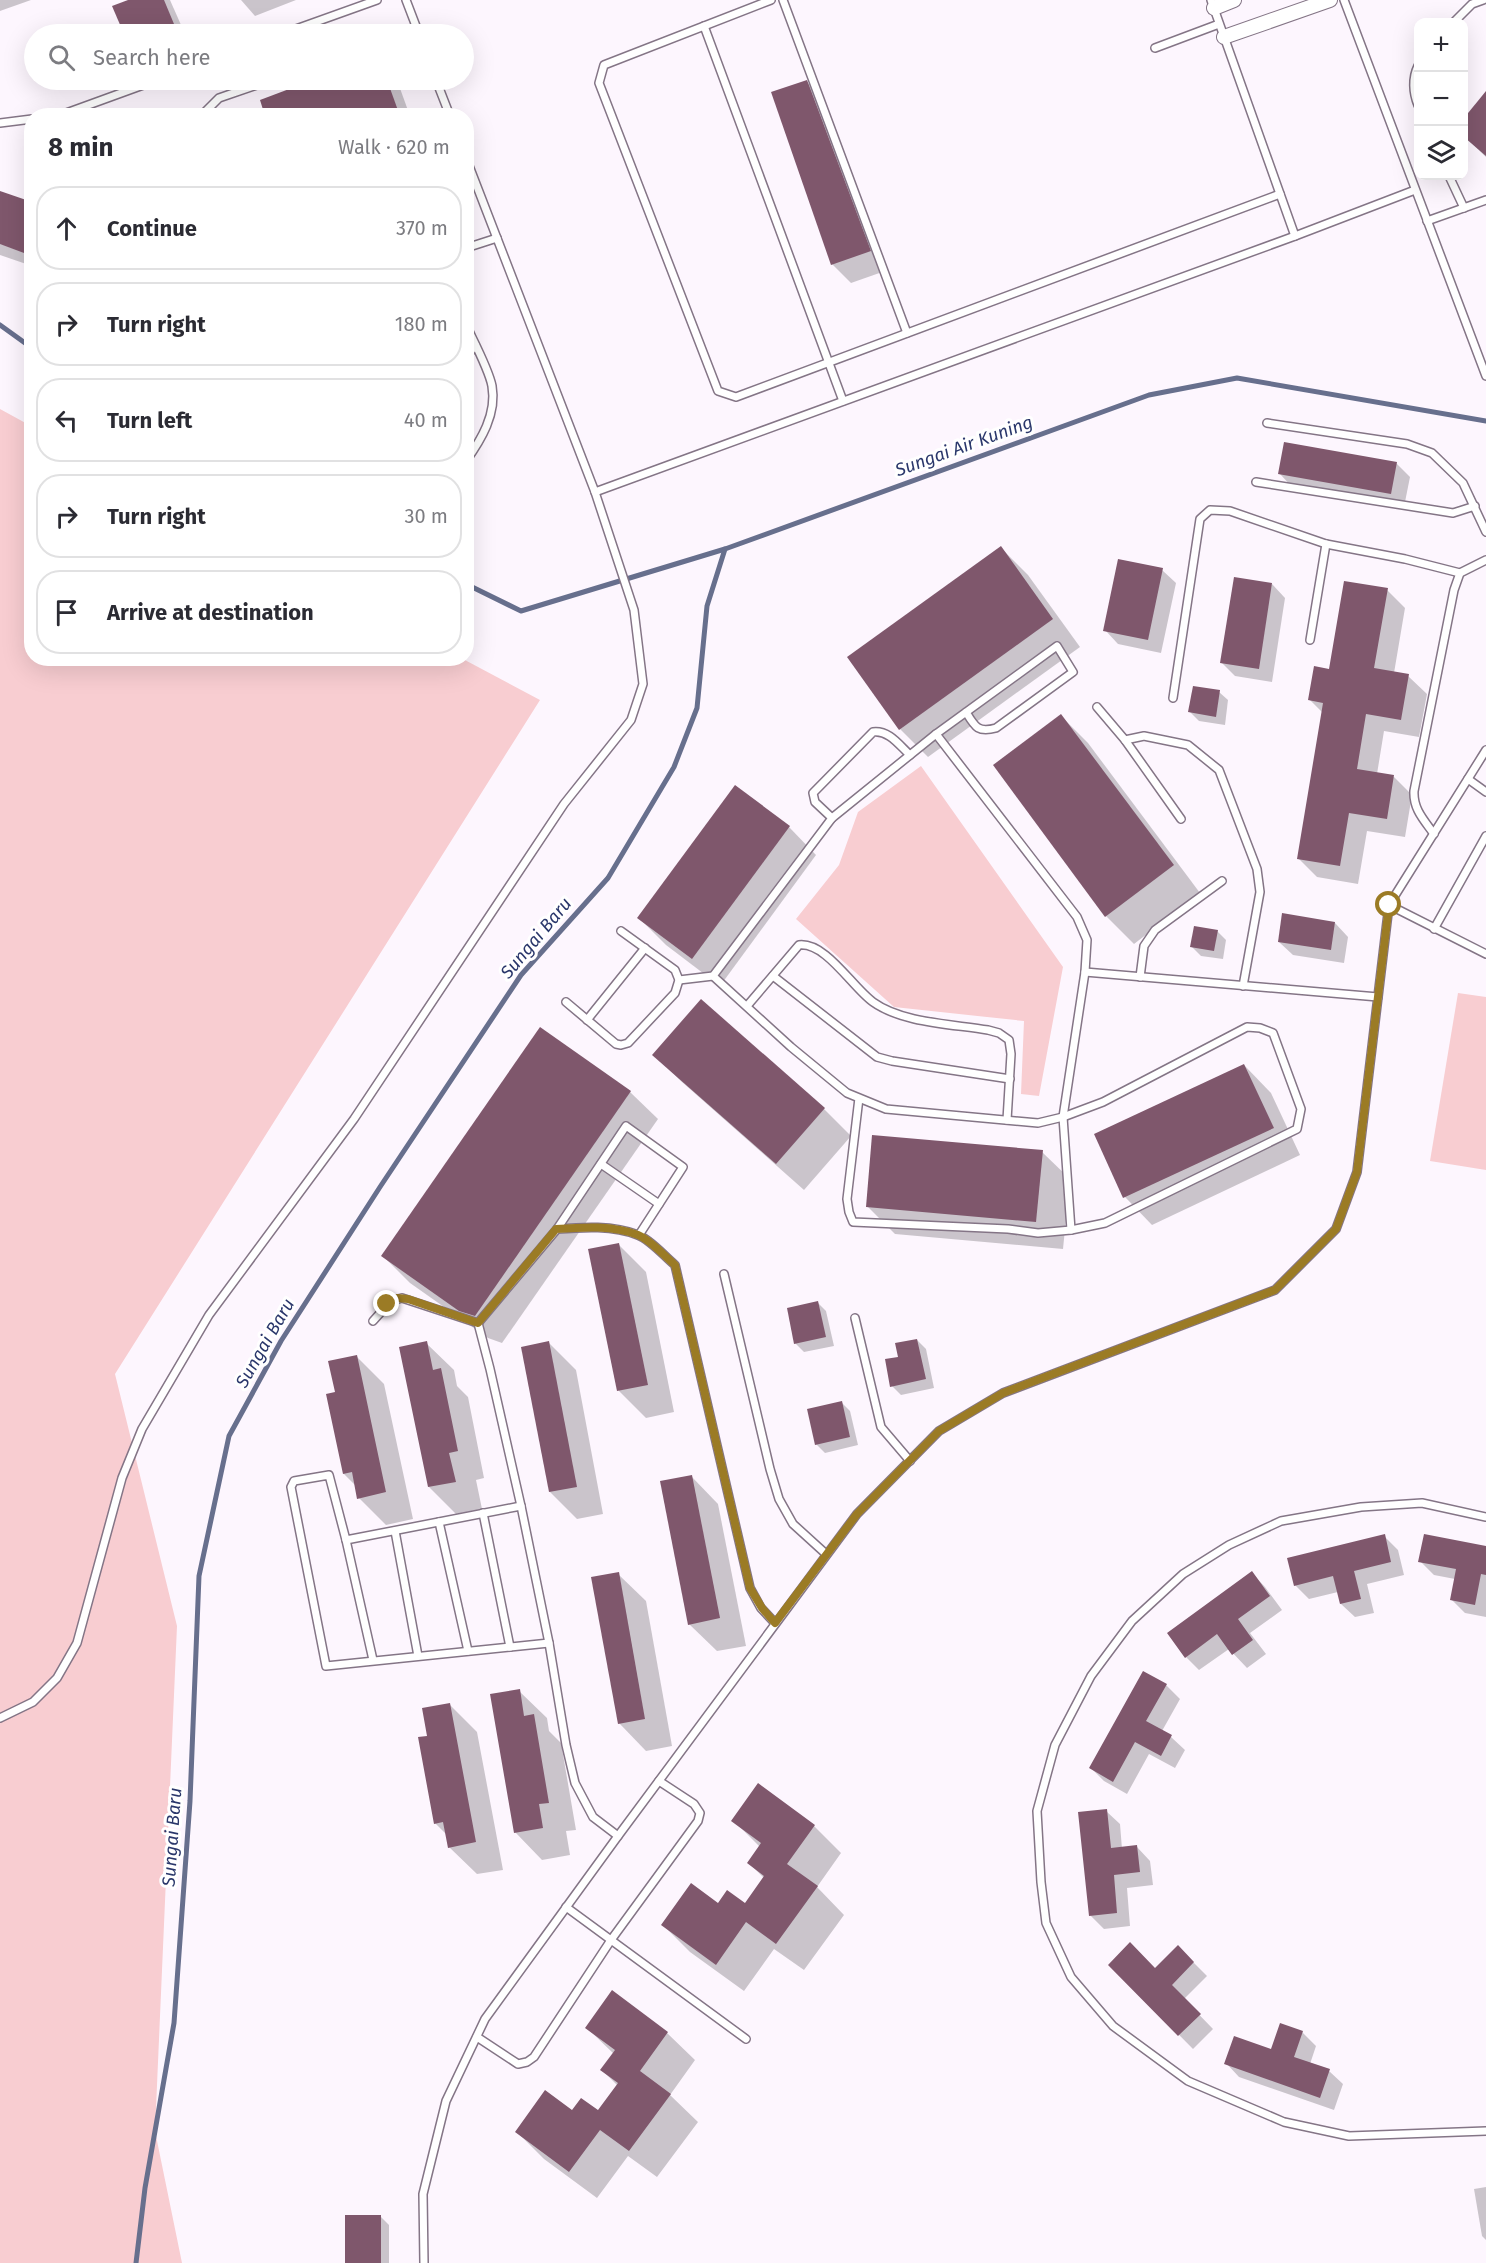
<!DOCTYPE html>
<meta charset="utf-8">
<style>
body{margin:0;font-family:"Fira Sans",sans-serif;background:#f2f2f3;color:#2b2b33}
.controls{position:absolute;right:18px;top:18px;display:grid;overflow:hidden;border-radius:12px;box-shadow:0 6px 24px #0002}
.controls button{width:54px;height:54px;display:grid;place-items:center;padding:0;border:0;border-bottom:2px solid #e1e1e2;background:#fff;color:#2b2b33;font:30px sans-serif}
.stop{position:absolute;width:18px;height:18px;margin:-14px;border:4px solid #9b7b25;border-radius:50%;background:#fff}
.stop.end{background:#9b7b25;border-color:#fff;box-shadow:0 2px 6px #0008}
.list{margin:0;padding:0;list-style:none}
h2{display:flex;justify-content:space-between;align-items:center;height:78px;margin:0;padding:0 24px;font-size:26px}
h2 small{font-size:20px;font-weight:400;color:#7c7c81}
.list li{display:grid;grid-template-columns:39px 1fr auto;gap:18px;align-items:center;box-sizing:border-box;height:84px;margin:0 12px 12px;padding:0 12px;border:2px solid #e1e1e2;border-radius:24px}
.list b{display:block;font-size:22px;white-space:nowrap}
.list em{font-size:20px;font-style:normal;color:#7c7c81}
.icon{flex:none;width:33px;height:33px;fill:none;stroke:currentColor;stroke-width:2;stroke-linecap:round;stroke-linejoin:round}
.map{position:relative;flex:none;width:1486px;height:2263px;overflow:hidden}
.search{position:absolute;background:#fff;box-shadow:0 6px 24px #0002;left:24px;top:24px;width:450px;height:66px;display:flex;align-items:center;gap:15px;box-sizing:border-box;padding:0 21px;border-radius:33px;color:#7c7c81;font-size:22px}
.panel{position:absolute;background:#fff;box-shadow:0 6px 24px #0002;left:24px;top:108px;width:450px;height:558px;border-radius:24px}
.map>svg:first-child{display:block}
.green{fill:#f8cdd1}
.shadow{fill:#0003}
.lines{fill:none;stroke-linecap:round;stroke-linejoin:round}
.stream{stroke:#676f8d;stroke-width:5}
.building{fill:#7f576c}
.service-casing{stroke:#847586;stroke-width:10}
.minor-casing{stroke:#847586;stroke-width:16}
.service{stroke:#fff;stroke-width:7}
.minor{stroke:#fff;stroke-width:14}
.route{stroke:#9b7b25;stroke-width:8}
.labels{text-anchor:middle;stroke-width:6;stroke-linejoin:round;paint-order:stroke}
.water-label{font-size:18px;font-style:italic;fill:#2a376b;stroke:#fff}
</style>
<div class="map">
<svg width="1486" height="2263" viewBox="0 0 1486 2263">
<rect width="100%" height="100%" fill="#fdf6fe"/>
<!-- green -->
<g class="green">
<polygon points="0,409 31,426 32,658 463,659 540,700 115,1374 177,1626 155,2131 182,2263 0,2263"/>
<polygon points="921,766 1063,967 1039,1096 1021,1094 1024,1021 894,1007 796,919 839,865 858,812"/>
<polygon points="1458,993 1486,997 1486,1170 1430,1161"/>
</g>
<!-- shadow -->
<g class="shadow">
<polygon points="0,0 31,0 0,11"/>
<polygon points="132,0 170,0 185,34 125,34 114,7"/>
<polygon points="241,0 296,0 255,16"/>
<polygon points="317,80 397,80 410,116 267,116 262,100"/>
<polygon points="806,81 825,100 888,270 851,283 832,264"/>
<polygon points="1486,94 1486,157 1464,136 1464,120"/>
<polygon points="0,192 32,204 32,266 0,255"/>
<polygon points="1396,463 1410,477 1404,507 1293,488 1280,474"/>
<polygon points="1001,548 1028,575 1080,647 928,757 900,729 849,657"/>
<polygon points="1162,570 1176,583 1161,653 1118,644 1105,630"/>
<polygon points="1272,584 1285,598 1272,682 1235,676 1222,663"/>
<polygon points="1387,590 1405,608 1394,673 1408,676 1427,694 1419,737 1384,731 1377,774 1394,777 1412,795 1405,837 1367,831 1358,884 1317,877 1298,858 1323,713 1310,700"/>
<polygon points="1219,692 1228,700 1225,725 1199,721 1190,712"/>
<polygon points="1061,716 1088,743 1200,893 1134,944 1106,916 995,765"/>
<polygon points="735,787 789,827 816,855 720,986 666,945 639,918"/>
<polygon points="1335,923 1348,937 1344,963 1293,955 1279,942"/>
<polygon points="1217,931 1226,940 1223,959 1201,956 1192,947"/>
<polygon points="654,1055 824,1109 851,1136 804,1190 682,1082"/>
<polygon points="1244,1065 1271,1093 1300,1155 1152,1225 1125,1197 1096,1135"/>
<polygon points="630,1092 658,1119 502,1343 488,1338 410,1283 383,1256"/>
<polygon points="1042,1152 1070,1179 1063,1249 895,1234 868,1207"/>
<polygon points="618,1244 646,1272 674,1412 646,1418 619,1391 590,1250"/>
<polygon points="817,1302 826,1311 834,1346 804,1352 795,1343"/>
<polygon points="917,1340 926,1349 934,1388 901,1395 892,1386 899,1358"/>
<polygon points="426,1343 454,1370 457,1386 468,1397 484,1478 476,1480 482,1509 456,1514 429,1487"/>
<polygon points="549,1343 576,1370 603,1514 577,1519 550,1492"/>
<polygon points="357,1357 384,1384 413,1519 386,1525 359,1498 356,1486 344,1474 337,1393"/>
<polygon points="842,1403 850,1411 858,1445 825,1453 816,1444"/>
<polygon points="691,1476 718,1504 746,1646 717,1651 689,1624"/>
<polygon points="1384,1536 1398,1550 1404,1575 1367,1584 1374,1613 1355,1617 1341,1604 1338,1592 1309,1599 1295,1585"/>
<polygon points="1486,1547 1486,1617 1465,1613 1451,1599 1455,1579 1434,1575 1420,1561"/>
<polygon points="1252,1573 1265,1587 1282,1610 1250,1633 1266,1654 1247,1668 1229,1649 1199,1670 1186,1657"/>
<polygon points="618,1574 646,1601 672,1746 646,1751 619,1723"/>
<polygon points="1166,1685 1180,1699 1162,1731 1171,1737 1185,1750 1175,1768 1149,1754 1127,1794 1104,1781 1091,1768"/>
<polygon points="519,1691 547,1718 549,1731 561,1743 576,1830 566,1831 570,1855 542,1860 515,1832"/>
<polygon points="450,1705 477,1732 503,1870 477,1874 449,1847 447,1835 435,1823 429,1737"/>
<polygon points="1106,1811 1120,1824 1122,1849 1137,1847 1150,1861 1153,1885 1127,1888 1130,1926 1104,1929 1090,1915"/>
<polygon points="733,1820 814,1826 841,1853 817,1887 844,1915 804,1970 774,1949 744,1991 690,1952 663,1925 719,1905 745,1905 765,1879 749,1863 760,1847"/>
<polygon points="1178,1947 1207,1976 1184,1999 1213,2029 1193,2049 1110,1965 1155,1970"/>
<polygon points="612,1993 667,2033 695,2060 670,2095 698,2122 657,2177 628,2156 597,2198 544,2159 517,2132 572,2112 599,2112 618,2086 602,2070 614,2054 587,2028"/>
<polygon points="1302,2032 1316,2046 1310,2064 1329,2071 1343,2084 1334,2110 1239,2077 1226,2063 1272,2051"/>
<polygon points="1486,2187 1486,2240 1482,2236 1474,2189"/>
<polygon points="380,2216 389,2225 389,2263 346,2263"/>
</g>
<g class="lines">
<!-- stream -->
<g class="stream">
<polyline points="0,325 32,348"/>
<polyline points="466,584 521,611 725,549 1149,395 1237,378 1486,421"/>
<polyline points="136,2263 145,2188 174,2023 190,1801 199,1576 229,1436 281,1341 380,1187 521,975 608,878 674,767 697,708 707,606 725,549"/>
</g>
</g>
<!-- building -->
<g class="building">
<polygon points="128,0 164,0 174,24 147,34 124,34 112,6"/>
<polygon points="313,80 387,80 400,116 265,116 260,100"/>
<polygon points="807,80 871,251 831,265 771,92"/>
<polygon points="1486,91 1486,156 1464,137 1464,118"/>
<polygon points="0,191 32,202 32,256 0,244"/>
<polygon points="1284,442 1397,462 1391,494 1278,474"/>
<polygon points="1001,546 1053,619 899,730 847,657"/>
<polygon points="1118,559 1163,568 1148,640 1103,631"/>
<polygon points="1234,577 1272,583 1259,669 1220,663"/>
<polygon points="1344,581 1388,588 1374,668 1409,674 1401,720 1366,714 1357,769 1394,775 1387,819 1349,813 1340,866 1297,859 1323,703 1308,700 1314,666 1329,669"/>
<polygon points="1193,686 1220,690 1216,717 1188,712"/>
<polygon points="1061,714 1174,865 1105,917 993,765"/>
<polygon points="735,785 790,826 692,959 637,918"/>
<polygon points="1282,913 1335,922 1331,950 1278,942"/>
<polygon points="1194,926 1218,930 1214,951 1190,947"/>
<polygon points="701,999 825,1108 776,1164 652,1055"/>
<polygon points="540,1027 631,1091 475,1316 459,1311 381,1256"/>
<polygon points="1244,1064 1274,1128 1123,1198 1094,1134"/>
<polygon points="872,1135 1043,1150 1036,1222 866,1207"/>
<polygon points="619,1243 648,1385 617,1391 588,1249"/>
<polygon points="818,1301 826,1337 794,1344 787,1308"/>
<polygon points="917,1339 926,1379 890,1387 885,1359 898,1357 895,1343"/>
<polygon points="427,1341 433,1370 441,1368 458,1451 449,1453 456,1482 428,1487 399,1347"/>
<polygon points="549,1341 577,1487 549,1492 521,1347"/>
<polygon points="357,1355 386,1492 357,1499 352,1472 343,1474 326,1394 335,1392 328,1361"/>
<polygon points="842,1401 850,1437 815,1445 807,1409"/>
<polygon points="692,1475 720,1618 688,1625 660,1481"/>
<polygon points="1385,1534 1391,1562 1354,1571 1361,1599 1340,1604 1333,1576 1294,1586 1287,1558"/>
<polygon points="1424,1534 1486,1546 1486,1575 1481,1574 1475,1605 1450,1600 1456,1569 1418,1562"/>
<polygon points="1252,1571 1270,1596 1238,1619 1253,1640 1232,1655 1217,1634 1185,1658 1167,1633"/>
<polygon points="619,1572 645,1719 618,1724 591,1577"/>
<polygon points="1143,1671 1167,1684 1146,1721 1172,1735 1161,1756 1135,1742 1113,1782 1089,1768"/>
<polygon points="520,1689 524,1716 534,1714 549,1803 539,1804 543,1828 514,1833 490,1694"/>
<polygon points="450,1703 476,1842 448,1848 443,1822 434,1824 418,1737 427,1736 422,1708"/>
<polygon points="758,1783 815,1825 787,1864 818,1886 776,1944 746,1922 716,1965 661,1925 691,1883 718,1903 727,1890 745,1903 764,1876 747,1863 761,1843 731,1821"/>
<polygon points="1107,1809 1111,1848 1137,1845 1140,1872 1114,1875 1117,1913 1089,1916 1078,1812"/>
<polygon points="1130,1942 1155,1968 1178,1945 1194,1962 1172,1985 1201,2014 1178,2036 1108,1965"/>
<polygon points="612,1990 668,2032 640,2071 671,2094 629,2151 600,2130 569,2172 515,2132 545,2090 572,2110 581,2098 598,2110 618,2083 600,2070 615,2050 585,2028"/>
<polygon points="1280,2023 1303,2031 1294,2057 1330,2069 1320,2098 1224,2064 1234,2036 1271,2049"/>
<rect x="345" y="2215" width="36" height="48"/>
</g>
<g class="lines">
<defs>
<g id="service">
<polyline points="406,0 419,34"/>
<polyline points="771,0 604,65 599,83 718,391 736,397 1280,194"/>
<polyline points="783,0 907,333"/>
<polyline points="1211,0 1295,236"/>
<polyline points="1344,0 1486,376"/>
<polyline points="1454,22 1472,4 1483,0"/>
<polyline points="704,26 843,401"/>
<polyline points="282,34 377,0"/>
<polyline points="1155,48 1219,24"/>
<path d="M 1418,66 C 1412,78 1413,93 1418,105"/>
<polyline points="436,80 450,116"/>
<polyline points="58,116 157,80"/>
<polyline points="201,116 219,98 271,80"/>
<polyline points="0,123 32,119"/>
<polyline points="1449,176 1464,208"/>
<polyline points="1427,221 1486,200"/>
<polyline points="466,248 497,238"/>
<path d="M 466,325 C 474,342 489,370 492,386 C 497,414 481,440 466,461"/>
<polyline points="466,358 475,345"/>
<polyline points="1267,423 1407,444 1432,453 1463,483 1486,532"/>
<polyline points="1256,482 1453,513 1475,506"/>
<polyline points="595,492 1295,236 1415,190"/>
<polyline points="1310,640 1326,544"/>
<polyline points="1173,698 1200,519 1210,510 1230,511 1326,544 1405,559 1460,573"/>
<polyline points="1097,707 1125,740 1181,819"/>
<polyline points="936,734 1077,917 1087,940 1085,972 1063,1117 1071,1230"/>
<polyline points="1125,740 1144,736 1188,745 1219,770 1257,869 1260,892 1243,986"/>
<polyline points="1468,779 1486,792"/>
<path d="M 832,818 L 815,802 L 813,793 L 873,732 C 889,730 899,745 910,755"/>
<path d="M 1434,834 C 1424,820 1413,809 1414,791 L 1454,590 L 1460,573 L 1486,560"/>
<polyline points="1389,905 1486,954"/>
<polyline points="1434,929 1486,836"/>
<polyline points="1085,972 1378,997"/>
<polyline points="713,976 791,1047 847,1093 886,1109 1038,1123 1063,1117 1103,1102 1247,1027 1260,1028 1273,1033 1301,1109 1297,1129 1105,1223 1071,1230 1038,1233 1008,1229 853,1222 849,1212 847,1199 859,1098"/>
<polyline points="773,976 877,1057 892,1061 1010,1079"/>
<polyline points="1140,977 1144,946 1155,930 1222,881"/>
<path d="M 679,980 L 713,976 L 832,818 L 936,734 L 1057,646 L 1073,672 L 996,728 C 978,733 975,727 966,712"/>
<polyline points="566,1002 616,1044 621,1045 628,1043 675,993 679,980 675,970 621,931"/>
<path d="M 747,1006 L 799,945 C 826,942 852,987 873,1002 C 902,1023 952,1024 988,1030 L 999,1033 L 1009,1040 L 1011,1054 L 1007,1120"/>
<polyline points="587,1020 645,948"/>
<polyline points="601,1164 659,1204"/>
<path d="M 557,1229 C 583,1227 613,1225 638,1235 C 651,1240 664,1256 675,1265 L 750,1588 L 761,1608 L 775,1623"/>
<polyline points="724,1274 770,1469 779,1499 793,1524 826,1554"/>
<polyline points="855,1318 881,1427 910,1461"/>
<polyline points="373,1321 391,1301 402,1298 478,1323"/>
<polyline points="478,1323 490,1369 521,1506 549,1643 566,1745 575,1783 593,1817 618,1836"/>
<polyline points="478,1323 557,1229 626,1126 683,1167 639,1235"/>
<polyline points="521,1506 346,1540 329,1475 294,1481 291,1487 326,1666 549,1643"/>
<polyline points="483,1513 510,1647"/>
<polyline points="1486,1517 1422,1503 1361,1507 1281,1521 1229,1545 1183,1574 1132,1621 1091,1676 1055,1745 1037,1811 1041,1882 1046,1923 1071,1977 1113,2026 1188,2081 1284,2122 1349,2136 1486,2131"/>
<polyline points="439,1522 468,1651"/>
<polyline points="395,1531 418,1656"/>
<polyline points="346,1540 373,1660"/>
<polyline points="0,1718 33,1702 57,1678 77,1643 122,1478 142,1429 209,1315 354,1119 564,804 631,720 643,684 634,610 595,492 466,158"/>
<polyline points="566,1907 746,2039"/>
<polyline points="477,2037 518,2064 527,2062 534,2057 611,1940 698,1821 700,1813 694,1804 659,1781"/>
<polyline points="424,2263 423,2194 446,2101 485,2019 618,1836 857,1514 939,1431 1003,1393 1275,1290 1336,1229 1357,1172 1389,905 1486,750"/>
</g>
<g id="minor">
<polyline points="1214,8 1234,0"/>
<polyline points="1224,37 1330,0"/>
</g>
</defs>
<!-- service casing -->
<use href="#service" class="service-casing"/>
<!-- minor casing -->
<use href="#minor" class="minor-casing"/>
<!-- service -->
<use href="#service" class="service"/>
<!-- minor -->
<use href="#minor" class="minor"/>
</g>
<g class="lines">
<!-- route -->
<path class="route" d="M 387,1304 L 397,1298 L 408,1299 L 478,1323 L 556,1229 C 583,1227 613,1225 638,1235 C 651,1240 664,1256 675,1265 L 750,1588 L 762,1608 L 775,1623 L 857,1514 L 939,1431 L 1003,1393 L 1275,1290 L 1336,1229 L 1357,1172 L 1389,905"/>
</g>
<g class="labels">
<!-- water labels -->
<g class="water-label">
<text transform="translate(964 446) rotate(-20)" y="6">Sungai Air Kuning</text>
<text transform="translate(536 938) rotate(-50)" y="6">Sungai Baru</text>
<text transform="translate(265 1343) rotate(-60)" y="6">Sungai Baru</text>
<text transform="translate(172 1837) rotate(-86)" y="6">Sungai Baru</text>
</g>
</g>
</svg>
<div class="controls">
<button>+</button>
<button>−</button>
<button><svg class="icon" aria-label="layers" viewBox="0 0 24 24"><path d="M12 4l9 5-9 5-9-5zM3 14l9 5 9-5"/></svg></button>
</div>
<div class="stop" style="left:1389px;top:905px"></div>
<div class="stop end" style="left:387px;top:1304px"></div>
<div class="search"><svg class="icon" aria-label="search" viewBox="0 0 24 24"><circle cx="10" cy="10" r="6"/><path d="M15 15l6 6"/></svg>Search here</div>
<section class="panel">
<h2>8 min<small>Walk · 620 m</small></h2>
<ul class="list">
<li><svg class="icon" aria-label="ahead" viewBox="0 0 24 24"><path d="M12 20V5M6 11l6-6 6 6"/></svg><div><b>Continue</b></div><em>370 m</em></li>
<li><svg class="icon" aria-label="right" viewBox="0 0 24 24"><path d="M7 20v-9h11M14 6l5 5-5 5"/></svg><div><b>Turn right</b></div><em>180 m</em></li>
<li><svg class="icon" aria-label="left" viewBox="0 0 24 24"><path d="M17 20v-9H6M10 6l-5 5 5 5"/></svg><div><b>Turn left</b></div><em>40 m</em></li>
<li><svg class="icon" aria-label="right" viewBox="0 0 24 24"><path d="M7 20v-9h11M14 6l5 5-5 5"/></svg><div><b>Turn right</b></div><em>30 m</em></li>
<li><svg class="icon" aria-label="arrive" viewBox="0 0 24 24"><path d="M6 21V4h12l-3 4 3 4H6"/></svg><div><b>Arrive at destination</b></div></li>
</ul>
</section>
</div>
